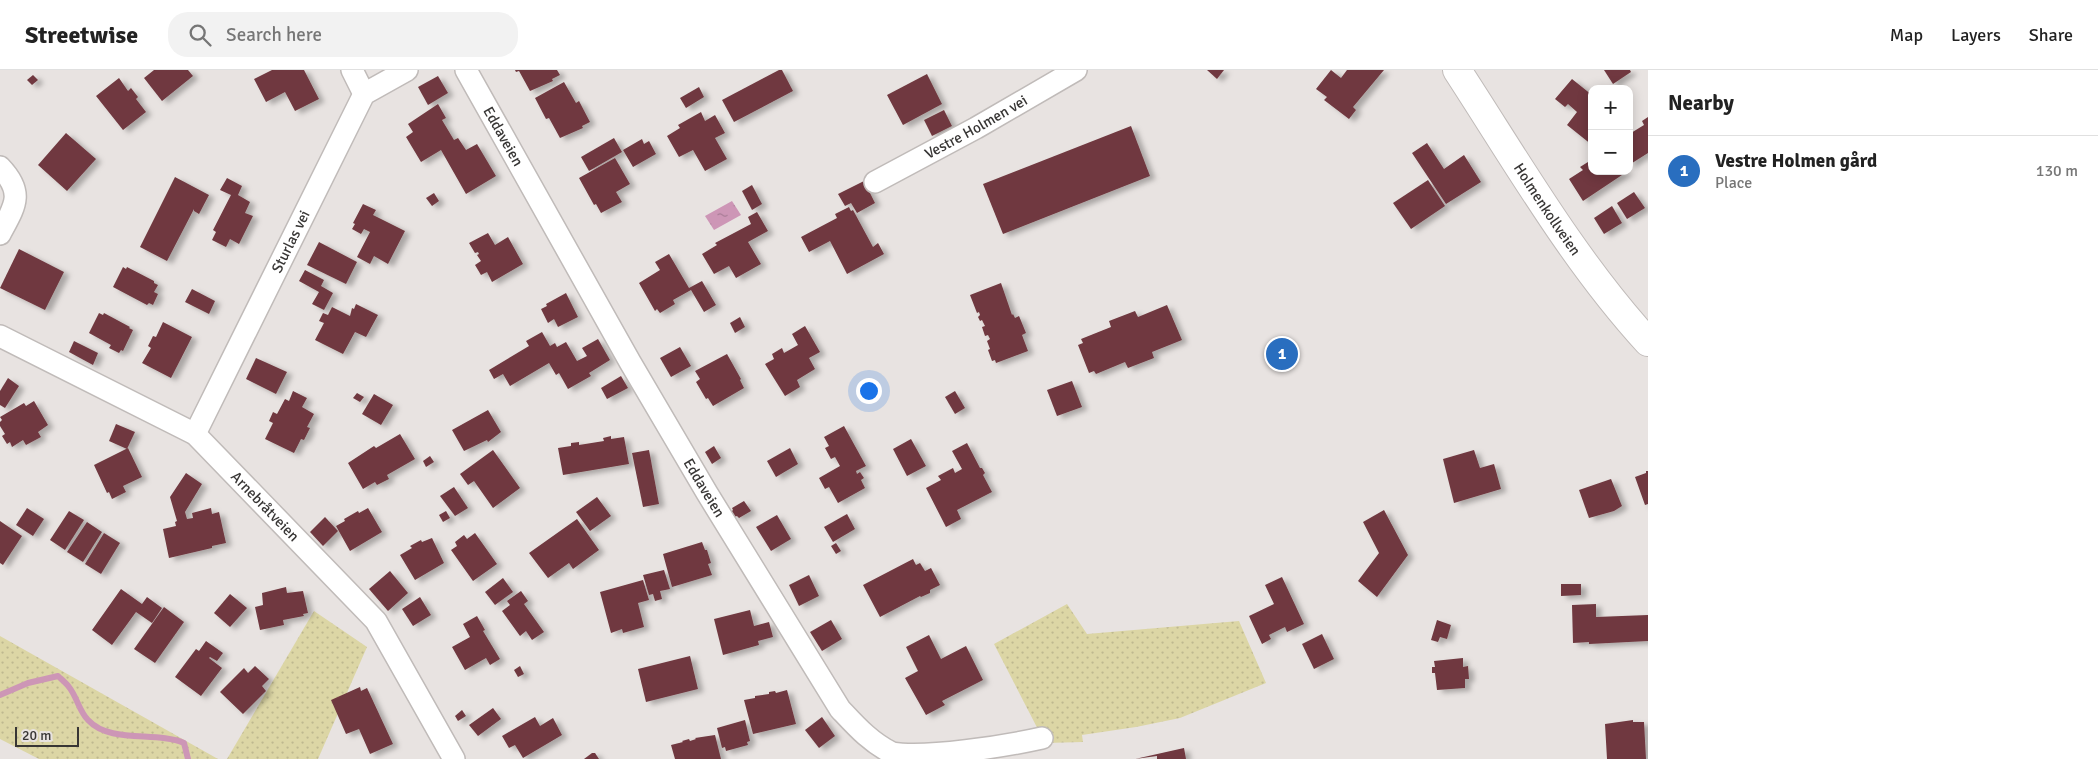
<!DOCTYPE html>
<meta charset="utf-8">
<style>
body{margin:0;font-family:Signika,sans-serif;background:#f2f2f2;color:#222}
.controls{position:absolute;right:15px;top:15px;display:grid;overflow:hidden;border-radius:10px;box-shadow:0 2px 12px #0003}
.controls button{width:45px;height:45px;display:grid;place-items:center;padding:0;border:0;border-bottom:1px solid #e0e0e0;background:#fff;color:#222;font:25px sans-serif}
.scale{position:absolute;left:15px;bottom:12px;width:64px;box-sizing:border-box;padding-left:5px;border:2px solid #383635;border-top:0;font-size:14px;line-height:18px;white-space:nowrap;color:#383635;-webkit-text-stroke:4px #e8e3e1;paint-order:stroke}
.you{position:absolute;left:868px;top:320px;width:18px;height:18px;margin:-12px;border:4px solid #fff;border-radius:50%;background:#1a73e8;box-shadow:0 0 0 8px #1a73e833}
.badge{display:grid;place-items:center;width:32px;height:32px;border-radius:50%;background:#296ebf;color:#fff;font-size:16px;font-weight:700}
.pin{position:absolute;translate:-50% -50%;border:2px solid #fff;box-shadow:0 1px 5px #0006}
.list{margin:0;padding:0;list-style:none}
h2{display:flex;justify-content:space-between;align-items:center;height:65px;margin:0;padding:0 20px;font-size:21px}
h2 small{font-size:16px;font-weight:400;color:#767676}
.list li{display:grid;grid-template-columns:32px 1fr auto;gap:15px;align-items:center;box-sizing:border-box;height:70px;padding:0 20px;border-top:1px solid #e0e0e0}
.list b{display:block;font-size:19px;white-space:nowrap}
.list p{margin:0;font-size:16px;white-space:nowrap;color:#767676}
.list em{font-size:16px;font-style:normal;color:#767676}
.icon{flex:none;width:28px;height:28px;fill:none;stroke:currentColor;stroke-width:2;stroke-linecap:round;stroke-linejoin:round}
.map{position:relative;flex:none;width:1648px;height:689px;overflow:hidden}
header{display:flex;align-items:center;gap:30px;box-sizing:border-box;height:70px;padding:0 25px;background:#fff;border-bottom:1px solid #e0e0e0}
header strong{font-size:24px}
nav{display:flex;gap:28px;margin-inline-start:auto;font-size:18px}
.search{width:350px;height:45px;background:#f2f2f2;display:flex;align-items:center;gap:12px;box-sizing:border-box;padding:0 18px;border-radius:20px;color:#767676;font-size:19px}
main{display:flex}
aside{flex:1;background:#fff}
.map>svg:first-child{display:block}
.grass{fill:url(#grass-dots)}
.water{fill:url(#water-ripples)}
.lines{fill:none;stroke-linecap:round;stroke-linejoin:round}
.stream{stroke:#cd96b6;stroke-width:6}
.building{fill:#6f383f;filter:url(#shadow)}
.minor-casing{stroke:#c0bbb9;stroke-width:24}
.secondary-casing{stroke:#c0bbb9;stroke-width:30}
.minor{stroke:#fff;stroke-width:21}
.secondary{stroke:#fff;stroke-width:28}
.labels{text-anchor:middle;stroke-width:5;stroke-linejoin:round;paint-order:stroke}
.street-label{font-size:15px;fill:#383635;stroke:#e8e3e1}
</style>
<header>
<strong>Streetwise</strong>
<div class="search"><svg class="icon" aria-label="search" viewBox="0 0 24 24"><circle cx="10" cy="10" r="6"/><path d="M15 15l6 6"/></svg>Search here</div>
<nav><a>Map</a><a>Layers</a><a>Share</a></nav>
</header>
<main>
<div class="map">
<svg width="1648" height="689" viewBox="0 0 1648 689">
<defs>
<pattern id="grass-dots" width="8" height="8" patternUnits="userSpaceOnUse" patternTransform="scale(1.25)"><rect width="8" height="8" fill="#dcd6a5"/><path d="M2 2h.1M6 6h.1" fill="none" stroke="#beb88f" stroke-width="1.8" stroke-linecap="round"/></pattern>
<pattern id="water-ripples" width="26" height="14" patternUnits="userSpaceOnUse" patternTransform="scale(1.25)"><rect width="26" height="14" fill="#cd96b6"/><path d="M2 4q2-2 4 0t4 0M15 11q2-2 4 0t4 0" fill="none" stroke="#a77b95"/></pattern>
<filter id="shadow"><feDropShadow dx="5.5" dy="3" stdDeviation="2.5" flood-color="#0004"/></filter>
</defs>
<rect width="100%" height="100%" fill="#e8e3e1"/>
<!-- grass -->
<g class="grass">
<polygon points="1067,534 1087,564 1239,551 1266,613 1180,648 1136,657 1082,665 1083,672 1045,673 994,574"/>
<polygon points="314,541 367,577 318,689 227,689"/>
<polygon points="0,566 218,689 39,689 0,669"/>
</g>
<!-- water -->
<polygon class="water" points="732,131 741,145 714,160 705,146"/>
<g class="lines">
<!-- stream -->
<path class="stream" d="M 0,625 L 28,613 L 58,606 C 61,609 66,613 69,617 C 77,627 79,641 88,650 C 110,674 156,661 184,673 L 188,689"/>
</g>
<!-- building -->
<g class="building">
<polygon points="154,0 188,0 193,6 162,31 144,8"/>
<polygon points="272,0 304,0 319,29 295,41 285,22 266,32 254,9"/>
<polygon points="515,0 557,0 560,5 552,9 553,11 530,21 519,1 516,2"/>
<polygon points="779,0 782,0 793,21 734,52 722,30"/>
<polygon points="1207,0 1224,0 1217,9"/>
<polygon points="1331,0 1341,8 1347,0 1384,0 1353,37 1356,40 1349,49 1324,30 1327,27 1316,19"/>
<polygon points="1604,0 1630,0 1631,2 1613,14"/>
<polygon points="927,4 942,34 903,55 887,25"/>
<polygon points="33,5 38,10 32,15 27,10"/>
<polygon points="438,6 448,23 428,35 418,17"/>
<polygon points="119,8 128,21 131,18 138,27 136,29 146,42 123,60 96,26"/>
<polygon points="1572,9 1592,25 1590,30 1592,32 1592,75 1567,55 1577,42 1568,34 1565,37 1555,29"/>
<polygon points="564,12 576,33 579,31 590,52 582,56 583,58 560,68 549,48 546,49 535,28"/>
<polygon points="699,17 704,27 686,38 680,28"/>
<polygon points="438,34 446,48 442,50 454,70 458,68 466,80 477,74 496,106 466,124 441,80 421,92 406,67 413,62 408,54"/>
<polygon points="944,40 952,56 932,66 924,50"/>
<polygon points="701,42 705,51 715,45 725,63 715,68 727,89 705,101 693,80 679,87 667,66 680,58 678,55"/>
<polygon points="1648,47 1648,83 1629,95 1629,61 1631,63 1644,55 1642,51"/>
<polygon points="1131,56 1150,106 1003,164 983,114"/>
<polygon points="66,63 96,89 67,121 38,95"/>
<polygon points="614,68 622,82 589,101 581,87"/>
<polygon points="642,69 644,74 649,71 656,84 633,97 623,80"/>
<polygon points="1427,73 1444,99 1464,85 1481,112 1446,134 1412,83"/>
<polygon points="615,88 630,114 616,122 622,132 601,143 596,134 594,135 579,108"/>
<polygon points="1588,92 1590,96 1592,95 1592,101 1628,101 1583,131 1569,109 1583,100 1580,97"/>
<polygon points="175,107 209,125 199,144 194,141 194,139 167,191 140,177"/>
<polygon points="227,108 242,116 238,125 250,132 245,143 253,146 239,174 230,169 226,177 212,170 216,162 213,160 231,125 220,120"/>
<polygon points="1428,110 1445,136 1411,159 1393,133"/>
<polygon points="864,111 875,133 857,143 851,133 845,136 838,124"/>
<polygon points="752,115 762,134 752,140 742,121"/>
<polygon points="1634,122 1645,138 1627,149 1617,133"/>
<polygon points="434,123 439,131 432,136 426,128"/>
<polygon points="363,134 376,140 373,145 405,161 388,194 374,186 370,194 357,187 370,162 364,159 361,164 352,159 355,154 353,153"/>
<polygon points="1612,136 1622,153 1604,164 1594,148"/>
<polygon points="849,137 851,141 853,140 873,177 878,173 884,184 847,204 830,171 809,182 801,167 837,148 835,144"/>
<polygon points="757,142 768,161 748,172 761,194 736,208 729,196 714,204 702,184 717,175 715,173 751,154 748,147"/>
<polygon points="488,163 495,175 508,167 523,194 492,212 487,202 481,205 475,195 481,191 477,185 479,184 478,182 475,183 469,173"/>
<polygon points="319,172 357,192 346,214 307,195"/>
<polygon points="19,179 64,202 45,240 0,218"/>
<polygon points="669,184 689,218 702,211 716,235 704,242 691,220 673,230 675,234 660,243 657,239 655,241 639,213 660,200 655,192"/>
<polygon points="123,197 126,199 127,197 154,211 154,213 158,215 154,222 158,224 153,235 149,233 147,235 113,217"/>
<polygon points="305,200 324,210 321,216 333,223 324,240 312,234 319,222 299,211"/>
<polygon points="1001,213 1012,245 1013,244 1015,248 1019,246 1026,263 1022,265 1028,281 996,293 995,290 992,291 988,280 990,279 987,271 990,269 988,265 985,266 982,257 985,256 982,250 980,251 978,247 980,245 979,242 977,243 970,225"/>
<polygon points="192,219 215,231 209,244 185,232"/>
<polygon points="566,223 578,247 558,257 554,249 548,253 541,239 547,236 546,234"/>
<polygon points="356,234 378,245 366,267 355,262 343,284 315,270 324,253 319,251 323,243 328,245 332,237 350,246 352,238 354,239"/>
<polygon points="1167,235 1182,270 1152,282 1154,288 1128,298 1125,292 1096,304 1094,301 1089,303 1078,275 1083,273 1081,269 1111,257 1109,251 1135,241 1138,247"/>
<polygon points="99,243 103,245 104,243 130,257 129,258 133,260 123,281 121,280 119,283 109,278 111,275 89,263"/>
<polygon points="740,247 745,257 735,263 730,253"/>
<polygon points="163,252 192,267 171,308 142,293 151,278 148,276 153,266 156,267"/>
<polygon points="805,256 820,282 809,288 815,299 797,310 800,317 785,326 765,294 774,289 772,284 782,278 784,283 798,275 792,264"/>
<polygon points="542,262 550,276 555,273 557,277 566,272 577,291 587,286 582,278 598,269 610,290 589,303 591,306 568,319 559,303 556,305 549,293 510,316 503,304 494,309 489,300 529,276 526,271"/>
<polygon points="74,271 98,283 93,295 69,282"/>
<polygon points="680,277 691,296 671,307 660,288"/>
<polygon points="727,284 741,309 740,310 744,318 713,336 708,328 706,329 696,312 700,309 695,301"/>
<polygon points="256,288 287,302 276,324 246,309"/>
<polygon points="621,306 628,318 607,329 601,318"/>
<polygon points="8,308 19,316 5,338 0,335 0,321"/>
<polygon points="1072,311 1082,337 1057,346 1047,320"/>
<polygon points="293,321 307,328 302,337 314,344 307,357 310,358 304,370 301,369 294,383 265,369 273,353 269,351 273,342 277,344 285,329 289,331"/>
<polygon points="955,321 965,338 955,344 945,327"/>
<polygon points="357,323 364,327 360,332 353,328"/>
<polygon points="374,324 393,335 381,355 362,344"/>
<polygon points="34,331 48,355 38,362 41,367 26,375 23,370 12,377 10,372 7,374 2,366 5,364 0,356 0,352 2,350 0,347 24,333 26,336"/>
<polygon points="488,340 501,362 488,372 487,370 464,381 452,360"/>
<polygon points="116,354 135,362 127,379 109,371"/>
<polygon points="844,356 866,396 856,401 857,404 860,402 864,408 861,410 865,418 838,433 829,417 825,419 819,408 840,396 835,387 831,389 825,378 829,376 824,367"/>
<polygon points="400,364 415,389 387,405 389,409 377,415 375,412 363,419 348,393 374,376 376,378"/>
<polygon points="611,366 611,369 624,367 629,394 563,405 558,378 571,376 571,373 579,372 579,375 604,371 603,368"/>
<polygon points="911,369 926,396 907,406 893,379"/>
<polygon points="967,373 980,398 982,398 985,403 983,405 992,422 957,440 961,449 946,457 926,418 941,410 938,406 953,398 955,403 962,399 952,381"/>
<polygon points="714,376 721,388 712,394 705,382"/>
<polygon points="128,378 142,407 123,416 126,422 112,429 109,422 107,423 94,395"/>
<polygon points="790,378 798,394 776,407 767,391"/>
<polygon points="493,380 520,418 493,438 474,411 468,415 460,404"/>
<polygon points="649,380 659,434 643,437 632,383"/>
<polygon points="1474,380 1480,398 1494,394 1501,419 1454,433 1443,389"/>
<polygon points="430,386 434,392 426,397 423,391"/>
<polygon points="1646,401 1648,401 1648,434 1645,435 1635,407 1646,403"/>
<polygon points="186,403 202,414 185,442 187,449 193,448 192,443 211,438 212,444 219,442 226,473 212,476 212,478 169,488 163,459 176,456 175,452 177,451 170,427"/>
<polygon points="1611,409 1622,436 1614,441 1589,448 1579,420"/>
<polygon points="454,417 468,438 455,446 440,426"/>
<polygon points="597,427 611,446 590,461 576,442"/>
<polygon points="744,431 751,441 739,448 737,446 734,447 731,442 733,440 732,438"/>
<polygon points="27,438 44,449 33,466 16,455"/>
<polygon points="368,438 382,462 350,481 336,456 345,451 344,449 358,441 359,443"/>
<polygon points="1384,440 1408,485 1377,527 1358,511 1379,483 1363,452"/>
<polygon points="69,441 84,450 65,480 50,470"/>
<polygon points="446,441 450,448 443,452 439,445"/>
<polygon points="847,444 855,459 833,472 824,457"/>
<polygon points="777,445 791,469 771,481 756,457"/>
<polygon points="325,447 338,461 323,476 310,462"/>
<polygon points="577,449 599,480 573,499 569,493 548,508 529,483"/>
<polygon points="0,451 22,466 3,495 0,493"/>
<polygon points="87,452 102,462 83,492 67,482"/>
<polygon points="104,463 120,473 101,504 85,494"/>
<polygon points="475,463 497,494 473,511 451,480 457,476 455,472 464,465 467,469"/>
<polygon points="432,468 444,493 415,510 400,485 412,478 410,476 421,470 422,472"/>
<polygon points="702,472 705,480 707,480 711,493 708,494 712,505 672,517 663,484"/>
<polygon points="836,473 841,481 836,484 831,476"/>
<polygon points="913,489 916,495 920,493 925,501 931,498 940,515 930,520 930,523 921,527 920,526 880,547 863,515"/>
<polygon points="664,500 670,519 660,521 662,529 655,531 653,524 649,525 643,505"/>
<polygon points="390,501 408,523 388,541 369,519"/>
<polygon points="809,505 819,526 799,536 789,515"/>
<polygon points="1282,507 1304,554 1287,562 1285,557 1269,565 1271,569 1262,574 1249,546 1274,534 1265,515"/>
<polygon points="503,508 513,522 495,535 485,522"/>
<polygon points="643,510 649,530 638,533 644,557 623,563 622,559 611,563 600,522"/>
<polygon points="1561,514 1581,514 1581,525 1561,526"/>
<polygon points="286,517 287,523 303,521 308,543 303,544 304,546 283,550 284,555 260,560 255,537 263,535 262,523"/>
<polygon points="121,519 142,534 147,527 162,538 152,553 136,542 112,575 92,560"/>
<polygon points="521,521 528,531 524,534 544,562 532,570 526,561 520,566 502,541 510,535 507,531"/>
<polygon points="230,524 247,538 230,557 214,543"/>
<polygon points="420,527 431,545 413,556 402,539"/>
<polygon points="1596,534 1596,547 1648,545 1648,571 1589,574 1589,572 1573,573 1572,535"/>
<polygon points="164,537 184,552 155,593 134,579"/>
<polygon points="750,540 754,556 769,552 773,567 758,571 759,575 723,585 714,549"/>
<polygon points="477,546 485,560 483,561 500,589 490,595 486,588 465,600 452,577 470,567 463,554"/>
<polygon points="831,550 842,569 822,581 810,562"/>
<polygon points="1437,550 1451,555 1447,569 1440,567 1438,572 1431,570"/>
<polygon points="1322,564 1334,589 1314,599 1302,574"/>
<polygon points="929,565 941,589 966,576 983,610 942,631 945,635 926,645 905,608 918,601 906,577"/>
<polygon points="206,571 223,583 217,591 210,587 209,588 222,598 201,626 175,607 196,579 199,581"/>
<polygon points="690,586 698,619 646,632 638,599"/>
<polygon points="1463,588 1463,597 1468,596 1469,609 1465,609 1465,618 1437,620 1435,603 1432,603 1432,597 1435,597 1434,591"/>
<polygon points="255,596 269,609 262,616 266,621 243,644 220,622 244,598 248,603"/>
<polygon points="520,596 524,604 518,607 514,600"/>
<polygon points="360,617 361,621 367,618 393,674 370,684 359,659 346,664 331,630"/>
<polygon points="787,620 796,654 753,664 744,630 755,628 755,626 769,624 769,622 775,621 776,623"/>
<polygon points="493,638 501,649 478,666 469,655"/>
<polygon points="462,640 466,646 458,651 455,646"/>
<polygon points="535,647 540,656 553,648 562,665 523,688 515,675 509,678 502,666"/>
<polygon points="822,647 835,666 819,678 805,660"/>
<polygon points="745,650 750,671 747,672 748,675 726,681 725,677 722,678 717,658"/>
<polygon points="1633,650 1633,652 1644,652 1646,689 1607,689 1605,654"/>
<polygon points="715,665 721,689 675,689 671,675 683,672 682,671 689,669 690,671 696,669 695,668"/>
<polygon points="1184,678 1186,689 1157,689 1157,686 1135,689"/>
<polygon points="592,683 595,683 599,689 584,689"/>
</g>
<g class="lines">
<defs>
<g id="minor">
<polyline points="352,0 364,24"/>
<path id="s1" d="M 466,0 L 630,292 L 707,423 L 840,639 C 856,656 870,672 892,683 C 925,689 1006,676 1042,668"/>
<path d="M 0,97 C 25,123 15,136 0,164"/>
<path id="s2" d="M 875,112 L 976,58 L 1076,0"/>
<path id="s3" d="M 0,266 L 195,364 L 376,551 L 454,689"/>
<path id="s4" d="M 195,364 L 364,24 L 407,0"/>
</g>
<g id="secondary">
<path id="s5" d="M 1457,0 C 1517,92 1573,190 1648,272"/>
</g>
</defs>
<!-- minor casing -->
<use href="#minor" class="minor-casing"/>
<!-- secondary casing -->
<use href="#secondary" class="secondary-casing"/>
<!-- minor -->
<use href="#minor" class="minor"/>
<!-- secondary -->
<use href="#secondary" class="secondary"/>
</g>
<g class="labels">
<!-- street labels -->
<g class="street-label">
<text dy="5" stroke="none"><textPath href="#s2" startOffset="115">Vestre Holmen vei</textPath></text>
<text dy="5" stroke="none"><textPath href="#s1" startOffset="76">Eddaveien</textPath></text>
<text dy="5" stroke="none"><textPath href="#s5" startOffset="166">Holmenkollveien</textPath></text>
<text dy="5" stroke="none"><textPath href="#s4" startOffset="215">Sturlas vei</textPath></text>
<text dy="5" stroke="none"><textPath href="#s1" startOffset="481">Eddaveien</textPath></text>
<text dy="5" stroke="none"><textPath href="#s3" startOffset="319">Arnebråtveien</textPath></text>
</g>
</g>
</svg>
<div class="controls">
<button>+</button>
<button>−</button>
</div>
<div class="scale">20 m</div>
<div class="you"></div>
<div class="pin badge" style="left:1282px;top:284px">1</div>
</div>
<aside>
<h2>Nearby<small></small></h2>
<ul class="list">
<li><span class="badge">1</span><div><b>Vestre Holmen gård</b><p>Place</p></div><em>130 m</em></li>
</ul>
</aside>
</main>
